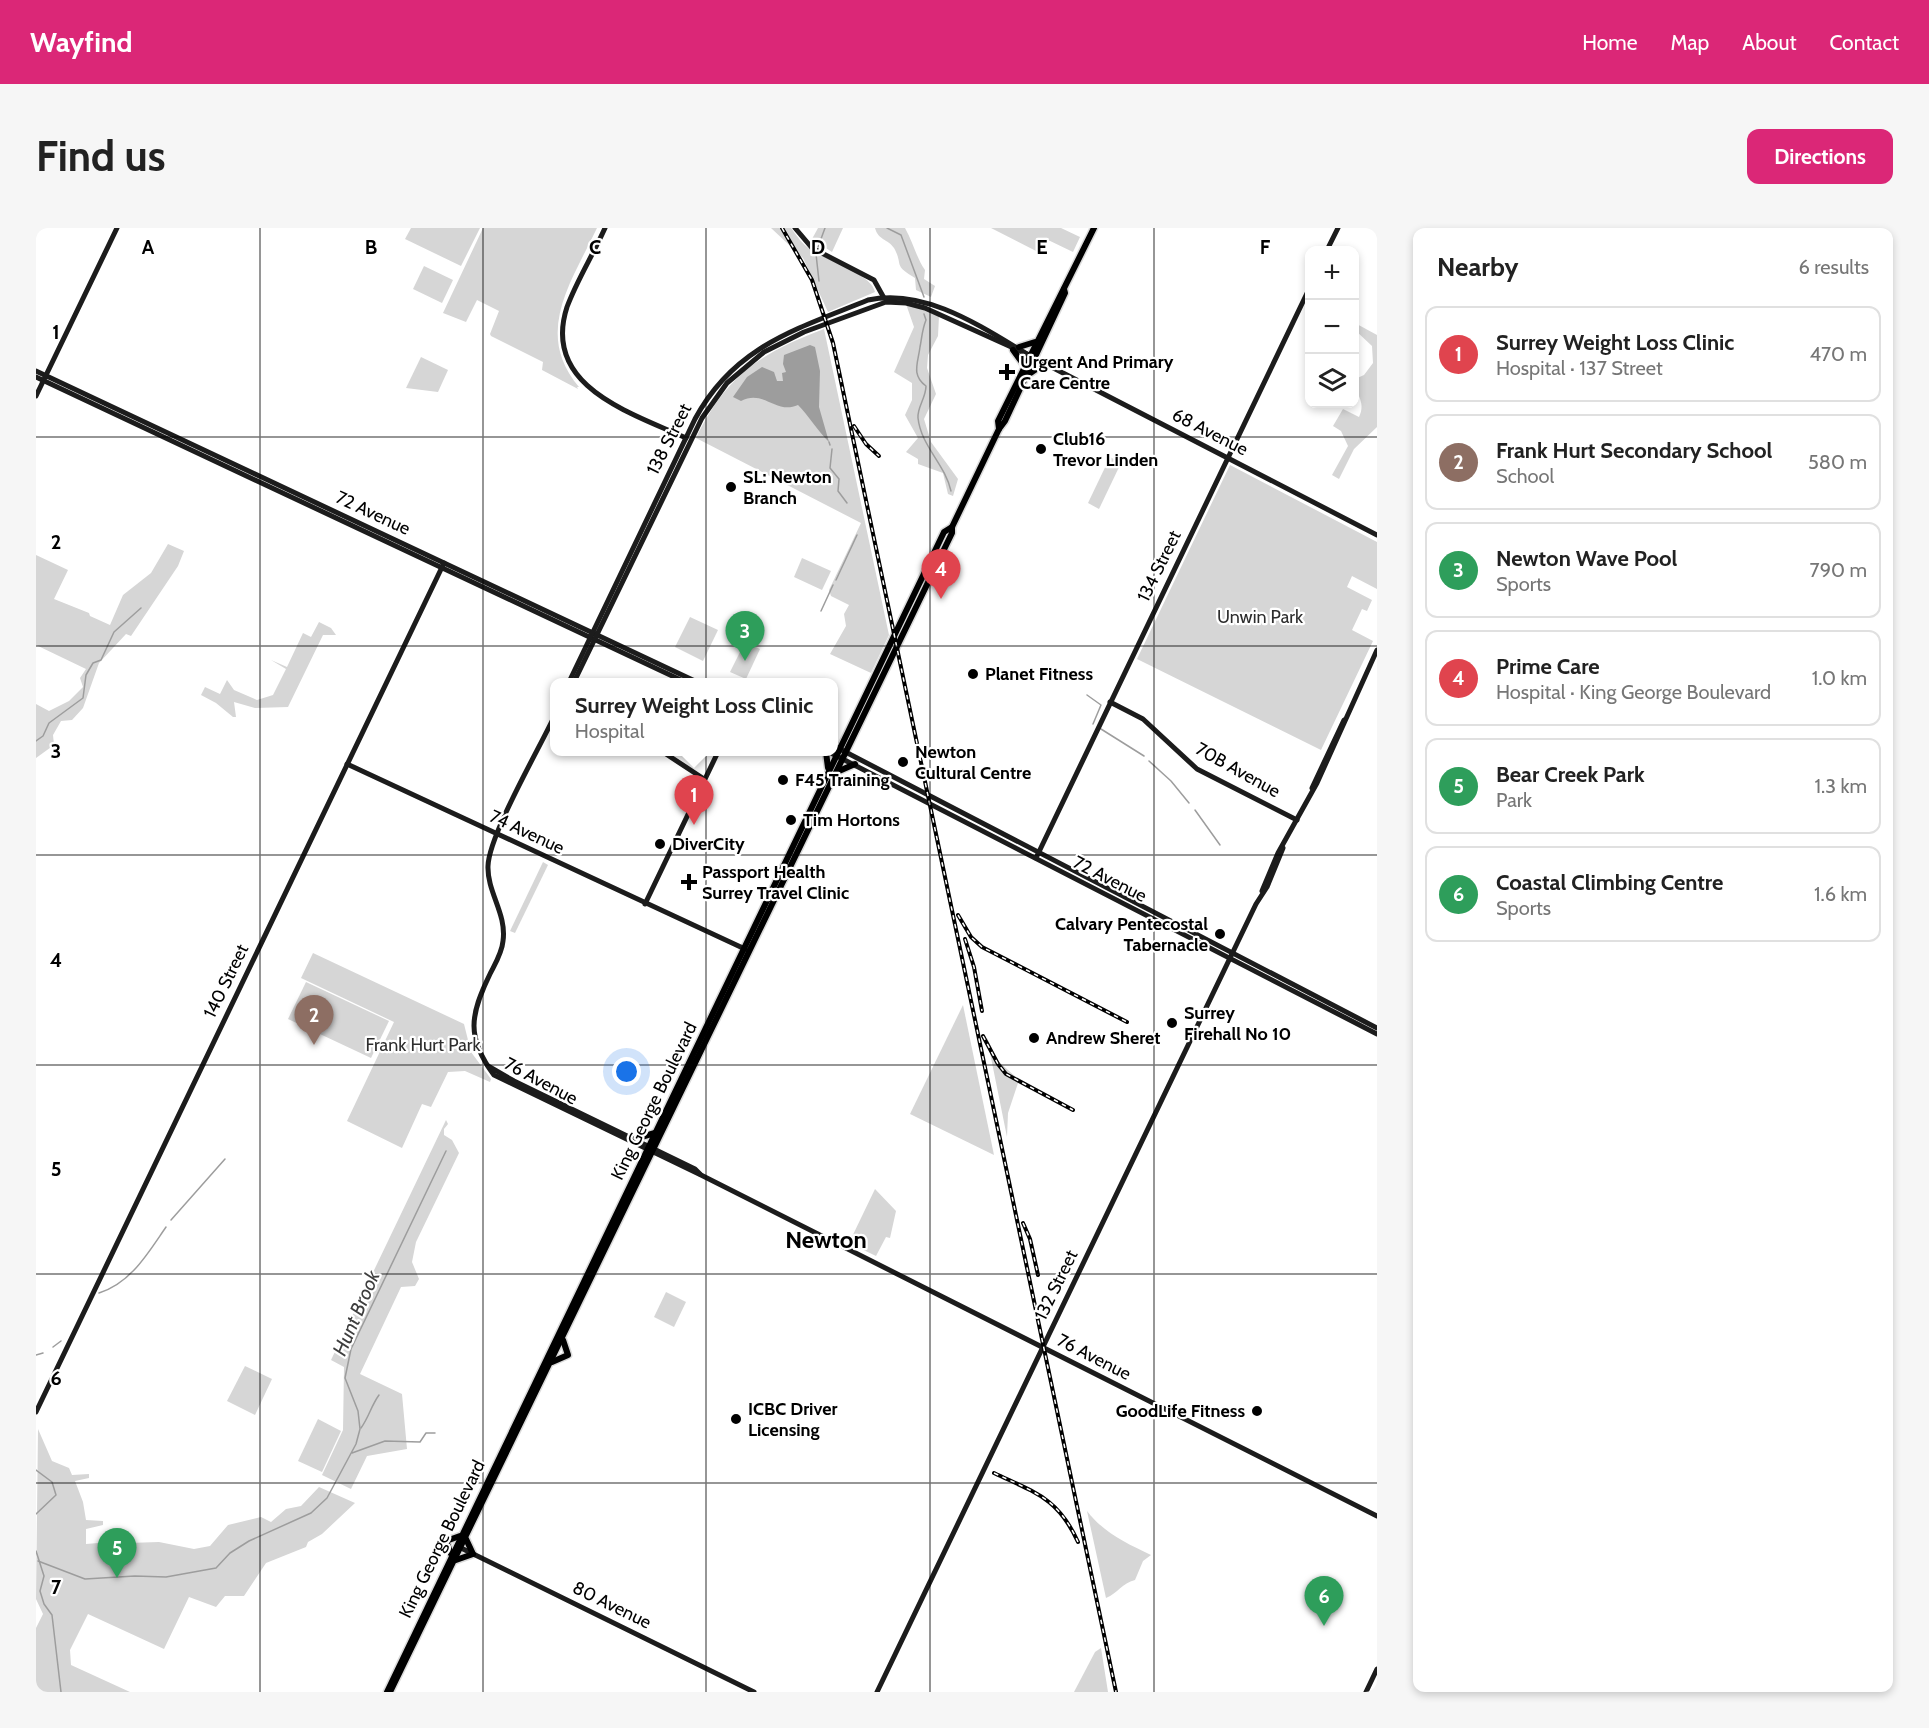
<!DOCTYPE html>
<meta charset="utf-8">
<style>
body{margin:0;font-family:Cabin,sans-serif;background:#f6f6f6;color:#222}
.controls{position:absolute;right:18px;top:18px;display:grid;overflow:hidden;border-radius:12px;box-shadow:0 3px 9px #0003}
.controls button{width:54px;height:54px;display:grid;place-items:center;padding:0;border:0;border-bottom:2px solid #e0e0e0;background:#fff;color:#222;font:30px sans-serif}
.you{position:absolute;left:591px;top:844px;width:21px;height:21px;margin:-15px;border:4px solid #fff;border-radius:50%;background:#1a73e8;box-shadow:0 0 0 9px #1a73e833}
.badge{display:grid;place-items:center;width:39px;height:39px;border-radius:50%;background:#db2777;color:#fff;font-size:20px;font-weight:700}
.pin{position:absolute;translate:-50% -50px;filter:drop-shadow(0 2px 3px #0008)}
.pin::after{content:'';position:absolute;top:32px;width:21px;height:18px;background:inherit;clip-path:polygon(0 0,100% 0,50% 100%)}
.popup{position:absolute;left:514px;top:450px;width:288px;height:78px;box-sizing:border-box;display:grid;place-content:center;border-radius:12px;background:#fff;filter:drop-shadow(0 2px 4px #0005);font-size:20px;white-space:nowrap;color:#767676}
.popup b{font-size:22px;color:#222}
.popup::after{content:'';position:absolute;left:50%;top:100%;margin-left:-12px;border:12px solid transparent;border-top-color:#fff}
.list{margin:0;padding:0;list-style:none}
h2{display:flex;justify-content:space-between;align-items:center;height:78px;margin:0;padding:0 24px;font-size:26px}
h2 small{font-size:20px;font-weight:400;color:#767676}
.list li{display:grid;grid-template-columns:39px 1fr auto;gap:18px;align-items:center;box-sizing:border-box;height:96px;margin:0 12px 12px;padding:0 12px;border:2px solid #e0e0e0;border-radius:12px}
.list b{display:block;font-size:22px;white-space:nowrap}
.list p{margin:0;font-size:20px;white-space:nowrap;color:#767676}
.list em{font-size:20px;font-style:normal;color:#767676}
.icon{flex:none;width:33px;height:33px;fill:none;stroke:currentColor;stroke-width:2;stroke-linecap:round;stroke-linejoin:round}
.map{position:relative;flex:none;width:1341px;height:1464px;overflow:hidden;border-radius:12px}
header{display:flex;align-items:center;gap:36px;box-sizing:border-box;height:84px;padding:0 30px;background:#db2777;color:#fff}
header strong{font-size:28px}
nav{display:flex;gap:33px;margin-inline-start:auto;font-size:21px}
.intro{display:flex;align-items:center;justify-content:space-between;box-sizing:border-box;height:144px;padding:0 36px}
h1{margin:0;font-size:42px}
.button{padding:15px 27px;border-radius:12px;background:#db2777;color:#fff;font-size:21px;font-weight:700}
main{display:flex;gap:36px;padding:0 36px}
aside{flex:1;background:#fff;border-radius:12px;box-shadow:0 3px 9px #0003}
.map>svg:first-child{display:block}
.green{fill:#d6d6d6}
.water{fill:#9d9d9d}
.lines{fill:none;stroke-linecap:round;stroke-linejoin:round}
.stream{stroke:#9d9d9d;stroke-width:1.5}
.primary-casing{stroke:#dbdbdb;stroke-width:9}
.secondary{stroke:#1c1c1c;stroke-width:5}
.primary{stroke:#000;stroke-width:6}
.rail-casing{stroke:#000;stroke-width:4}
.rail{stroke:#fff;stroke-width:1.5;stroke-dasharray:4.5;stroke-linecap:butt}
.grid{fill:none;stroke:#000;stroke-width:1.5;stroke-opacity:0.55}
.poi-dot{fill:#000;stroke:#fff;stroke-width:2}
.labels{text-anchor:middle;stroke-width:4.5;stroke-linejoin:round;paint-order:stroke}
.poi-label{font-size:18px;font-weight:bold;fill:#000;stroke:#fff;text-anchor:start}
.street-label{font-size:18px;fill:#000;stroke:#fff}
.park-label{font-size:18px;fill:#2d2d2d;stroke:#fff}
.water-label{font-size:20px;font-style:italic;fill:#3e3e3e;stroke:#fff}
.district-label{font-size:24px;font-weight:bold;fill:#000;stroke:#fff}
.grid-label{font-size:20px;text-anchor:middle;font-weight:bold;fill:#000;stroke:#fff;stroke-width:4.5;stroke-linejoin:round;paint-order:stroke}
</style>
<header>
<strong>Wayfind</strong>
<nav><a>Home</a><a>Map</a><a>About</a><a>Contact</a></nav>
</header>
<div class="intro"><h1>Find us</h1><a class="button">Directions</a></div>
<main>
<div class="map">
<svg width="1341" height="1464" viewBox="0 0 1341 1464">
<rect width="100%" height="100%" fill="#fff"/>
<!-- green -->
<g class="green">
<polygon points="375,0 444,0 425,38 369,11"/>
<path d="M 447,0 L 561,0 C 536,53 497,105 543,159 L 541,159 L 542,161 L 506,142 L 507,134 L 455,108 L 454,106 L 463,83 L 441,72 L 430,94 L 407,85 Z"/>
<path d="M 735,0 L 755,0 C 761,8 766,16 774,21 C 790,32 836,46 839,64 L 792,84 L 767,30 Z"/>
<polygon points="782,0 807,0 796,24 776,11"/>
<path d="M 839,0 L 869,0 C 877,14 880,29 889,42 L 888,51 L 899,58 L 895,69 L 880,62 L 879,50 C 856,36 868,38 858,20 C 852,11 842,12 839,0 Z"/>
<polygon points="955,0 1025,0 1044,9 1037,24 1010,11 1002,24"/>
<polygon points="388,38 417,52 406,75 377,61"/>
<polygon points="870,76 880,77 903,88 902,108 892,127 891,140 900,166 888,191 895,214 922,251 917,268 912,266 907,245 882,236 882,231 870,224 882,210 869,187 876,172 876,155 858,144 878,99"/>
<path d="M 1319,95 L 1341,107 L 1341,199 L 1318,221 L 1303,251 L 1296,247 L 1312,218 L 1305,203 L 1297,198 L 1307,181 L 1323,189 C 1331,173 1318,166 1319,151 L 1328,147 L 1337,135 L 1336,118 L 1319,102 Z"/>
<path d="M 788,101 L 853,407 L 835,445 L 794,426 L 810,398 L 808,386 L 813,377 L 795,368 L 793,362 L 825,295 L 660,210 C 690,148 724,125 788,101 Z"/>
<polygon points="385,129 412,142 402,164 370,160"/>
<polygon points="1074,229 1085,235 1063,281 1052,275"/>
<polygon points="1194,237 1341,314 1341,361 1316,348 1311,359 1336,372 1331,383 1326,381 1316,402 1337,413 1285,522 1101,431"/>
<polygon points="132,316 148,323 142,338 95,408 90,406 63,435 47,480 36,492 25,493 17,507 18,517 0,530 0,476 13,483 33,473 47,459 44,450 50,441 0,417 0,327 32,342 18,371 53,385 54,388 74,397 87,367 115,345"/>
<polygon points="766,330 795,343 786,362 758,349"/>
<polygon points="654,389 682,402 667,433 639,419"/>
<polygon points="283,394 295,400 300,407 287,407 252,479 219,480 198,474 200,489 197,489 180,475 165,467 169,459 184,466 191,452 198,462 221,472 237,467 250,441 235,432 251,439 267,405 275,409"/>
<polygon points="709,414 724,421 710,451 694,444"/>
<polygon points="507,634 512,637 479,705 474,703"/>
<polygon points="277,725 428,796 435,824 455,851 454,854 429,843 412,844 395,879 386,876 366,920 311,893 358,794 265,750"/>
<polygon points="270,754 353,793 335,830 252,791"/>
<polygon points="927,777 958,927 874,886"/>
<polygon points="951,810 962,833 983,852 972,885 971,909"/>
<polygon points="410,892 412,896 408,901 408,907 416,912 423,925 380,1014 376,1034 383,1051 379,1058 365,1059 324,1146 366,1166 371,1221 331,1228 315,1261 286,1247 307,1202 308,1139 295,1132"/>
<polygon points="839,961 860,983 854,1010 850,1009 840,1028 813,1015"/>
<polygon points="630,1064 650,1074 638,1099 618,1089"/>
<polygon points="209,1138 236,1151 219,1187 191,1173"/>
<polygon points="282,1191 305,1203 286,1244 262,1233"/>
<polygon points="2,1201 16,1233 33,1240 36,1247 53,1246 53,1250 39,1253 47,1274 50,1292 67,1293 67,1297 50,1301 50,1316 62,1315 71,1330 92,1315 123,1314 158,1321 174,1318 192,1297 225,1289 235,1294 250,1281 265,1278 283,1259 319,1275 286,1306 272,1314 270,1319 230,1335 208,1368 189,1368 180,1379 153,1369 128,1421 52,1386 34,1422 35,1437 94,1464 0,1464 0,1400 7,1386 0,1371"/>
<path d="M 1051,1283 C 1068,1305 1090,1315 1115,1327 L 1107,1333 L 1099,1352 C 1086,1355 1082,1365 1070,1370 Z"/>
<polygon points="1065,1420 1072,1464 1038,1464 1059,1424"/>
</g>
<!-- water -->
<path class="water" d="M 774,117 L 779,119 L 784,143 L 783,179 L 793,214 C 781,202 773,188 762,177 C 740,187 728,161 705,173 L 697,169 L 711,149 L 726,139 L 738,144 L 741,153 L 747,153 L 746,145 L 750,144 L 747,136 L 748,127 Z"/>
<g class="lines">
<!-- stream -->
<g class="stream">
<polyline points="851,0 865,7 888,69"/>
<polyline points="782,19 789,0"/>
<polyline points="780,26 783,53"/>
<path d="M 888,86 L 890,92 C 886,102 886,109 884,119 C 882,135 875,147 890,158 C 890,170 881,179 882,190 C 885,218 909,236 915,263"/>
<polyline points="793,214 794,217"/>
<polyline points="796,221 794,240 803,251 802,263 811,275"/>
<polyline points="800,352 821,307"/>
<polyline points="785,383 797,357"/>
<polyline points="1051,467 1065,477 1057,496"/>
<polyline points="1065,501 1108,528"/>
<polyline points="0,513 7,508 13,495 47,470 50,447 57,435 65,432 78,404 105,380"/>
<polyline points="1113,533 1135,553 1153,575"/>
<polyline points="1159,582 1184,617"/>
<polyline points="135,992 189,931"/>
<path d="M 63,1065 C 95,1055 112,1025 130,999"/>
<polyline points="17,1119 25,1113"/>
<polyline points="0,1127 7,1125"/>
<path d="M 325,1200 C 333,1189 335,1178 343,1167"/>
<polyline points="316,1225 349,1213 384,1214 390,1205 399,1205"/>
<polyline points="0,1242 16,1254 20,1267 0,1286"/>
<polyline points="0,1323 8,1348 4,1363 8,1376 16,1387 25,1464"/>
<polyline points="2,1333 49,1351 99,1348 130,1349 180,1340 194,1325 213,1313 275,1285 291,1270 320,1216 324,1201 322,1183 309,1150 315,1121 410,923"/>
</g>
<defs>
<g id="primary">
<polyline points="983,119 999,114"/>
<polyline points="977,122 988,137"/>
<polyline points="990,148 1009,135"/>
<polyline points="963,201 962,193 1058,0"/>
<polyline points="790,524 792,540"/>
<polyline points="803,543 819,536"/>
<polyline points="598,911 619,905"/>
<polyline points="516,1134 532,1127 527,1112"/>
<polyline points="415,1326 410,1313 424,1308"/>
<polyline points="420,1332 437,1326 430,1311"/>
<polyline points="351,1464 908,304 916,299"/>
<polyline points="354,1464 916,305 916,299 963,201 969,193 1029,65 1028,61"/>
</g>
</defs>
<!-- primary casing -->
<use href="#primary" class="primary-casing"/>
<!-- secondary -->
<g class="secondary">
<path d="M 569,0 C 557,27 541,52 531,79 C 505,159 596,185 650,210"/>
<polyline points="759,0 776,20 838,52 848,70"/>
<polyline points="1291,22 1302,0"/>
<polyline points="0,143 661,454"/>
<polyline points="0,149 649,454"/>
<polyline points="0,168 81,0"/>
<path d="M 533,454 L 659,191 C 698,118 761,101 832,72 C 891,59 950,102 998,130 L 1341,307"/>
<polyline points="538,454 666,190 691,155 728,124 768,104 850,74 870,75 889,80 993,127"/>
<polyline points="1074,474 1107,491 1161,541 1261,592"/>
<path d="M 518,489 C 503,521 453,607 452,638 C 451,664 471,686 467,713 C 466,725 459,736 454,746 C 434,787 430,809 458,847 L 665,947 L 1341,1288"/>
<polyline points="798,518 1341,800"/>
<polyline points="627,524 668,551"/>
<polyline points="793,524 1341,806"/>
<polyline points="311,536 709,721"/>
<polyline points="1276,560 1308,492"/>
<polyline points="1000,630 1274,59"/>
<polyline points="1226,663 1242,625 1281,555 1341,422"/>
<polyline points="609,676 682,524"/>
<polyline points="452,838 478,853 659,941 664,946"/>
<polyline points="0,1184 408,335"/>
<polyline points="421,1318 718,1464"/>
<polyline points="841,1464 1220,676 1231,659 1247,620"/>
<polyline points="1330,1464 1341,1441"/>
</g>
<!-- primary -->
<use href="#primary" class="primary"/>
<defs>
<g id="rail">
<polyline points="746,0 776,52 797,115 1080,1464"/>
<polyline points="818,198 830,216 843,228"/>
<polyline points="922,687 935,709 946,719 1091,794"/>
<polyline points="929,711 938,739 946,783"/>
<polyline points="947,808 962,836 970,846 1037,882"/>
<polyline points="987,995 994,1011 1002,1047"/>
<path d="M 958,1245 C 1000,1265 1022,1270 1042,1314"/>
</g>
</defs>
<!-- rail casing -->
<use href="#rail" class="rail-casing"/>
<!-- rail -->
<use href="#rail" class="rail"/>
</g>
<!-- grid -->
<path class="grid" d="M 224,0 L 224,1464M 447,0 L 447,1464M 670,0 L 670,1464M 894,0 L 894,1464M 1118,0 L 1118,1464M 0,209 L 1341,209M 0,418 L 1341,418M 0,627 L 1341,627M 0,837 L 1341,837M 0,1046 L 1341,1046M 0,1255 L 1341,1255"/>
<!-- markers -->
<g class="poi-dot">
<path d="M968 135h6v6h6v6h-6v6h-6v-6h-6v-6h6z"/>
<circle cx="1005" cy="221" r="6"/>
<circle cx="695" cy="259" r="6"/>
<circle cx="937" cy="446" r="6"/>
<circle cx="867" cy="534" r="6"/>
<circle cx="747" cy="552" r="6"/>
<circle cx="755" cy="592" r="6"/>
<circle cx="624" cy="616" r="6"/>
<path d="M650 645h6v6h6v6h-6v6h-6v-6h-6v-6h6z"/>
<circle cx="1184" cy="706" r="6"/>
<circle cx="1136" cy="795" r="6"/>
<circle cx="998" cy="810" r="6"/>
<circle cx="1221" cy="1183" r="6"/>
<circle cx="700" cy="1191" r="6"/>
</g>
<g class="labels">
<!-- poi labels -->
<g class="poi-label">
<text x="984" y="140">Urgent And Primary<tspan x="984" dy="21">Care Centre</tspan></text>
<text x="1017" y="217">Club16<tspan x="1017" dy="21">Trevor Linden</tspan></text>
<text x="707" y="255">SL: Newton<tspan x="707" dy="21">Branch</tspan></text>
<text x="949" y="452">Planet Fitness</text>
<text x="879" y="530">Newton<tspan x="879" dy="21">Cultural Centre</tspan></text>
<text x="759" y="558">F45 Training</text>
<text x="767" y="598">Tim Hortons</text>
<text x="636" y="622">DiverCity</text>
<text x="666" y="650">Passport Health<tspan x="666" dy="21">Surrey Travel Clinic</tspan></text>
<text x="1172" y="702" text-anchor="end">Calvary Pentecostal<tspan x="1172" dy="21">Tabernacle</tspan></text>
<text x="1148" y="791">Surrey<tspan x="1148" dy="21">Firehall No 10</tspan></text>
<text x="1010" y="816">Andrew Sheret</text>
<text x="712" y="1187">ICBC Driver<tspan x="712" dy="21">Licensing</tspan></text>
<text x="1209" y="1189" text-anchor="end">GoodLife Fitness</text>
</g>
<!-- street labels -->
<g class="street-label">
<text transform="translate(1174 204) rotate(27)" y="6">68 Avenue</text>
<text transform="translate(633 211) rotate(-63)" y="6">138 Street</text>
<text transform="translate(337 285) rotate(25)" y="6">72 Avenue</text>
<text transform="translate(1123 338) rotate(-64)" y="6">134 Street</text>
<text transform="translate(1202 542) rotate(29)" y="6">70B Avenue</text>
<text transform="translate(491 604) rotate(25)" y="6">74 Avenue</text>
<text transform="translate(1074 651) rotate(27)" y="6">72 Avenue</text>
<text transform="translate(190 753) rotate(-64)" y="6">140 Street</text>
<text transform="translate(505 853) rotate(28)" y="6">76 Avenue</text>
<text transform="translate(618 873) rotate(-64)" y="6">King George Boulevard</text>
<text transform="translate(1020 1057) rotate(-64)" y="6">132 Street</text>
<text transform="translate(1058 1129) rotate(27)" y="6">76 Avenue</text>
<text transform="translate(406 1311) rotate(-64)" y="6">King George Boulevard</text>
<text transform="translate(576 1377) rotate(26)" y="6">80 Avenue</text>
</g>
<!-- park labels -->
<g class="park-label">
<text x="1224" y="395">Unwin Park</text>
<text x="387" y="823">Frank Hurt Park</text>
</g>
<!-- water labels -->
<g class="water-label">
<text transform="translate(320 1085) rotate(-67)" y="7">Hunt Brook</text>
</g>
<!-- district labels -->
<g class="district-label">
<text x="790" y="1020">Newton</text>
</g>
</g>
<g class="grid-label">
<text x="112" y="26">A</text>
<text x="335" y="26">B</text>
<text x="559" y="26">C</text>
<text x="782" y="26">D</text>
<text x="1006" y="26">E</text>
<text x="1229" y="26">F</text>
<text x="20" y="111">1</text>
<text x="20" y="321">2</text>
<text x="20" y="530">3</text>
<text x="20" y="739">4</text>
<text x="20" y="948">5</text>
<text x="20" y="1157">6</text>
<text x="20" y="1366">7</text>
</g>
</svg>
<div class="controls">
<button>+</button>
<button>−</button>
<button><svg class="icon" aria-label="layers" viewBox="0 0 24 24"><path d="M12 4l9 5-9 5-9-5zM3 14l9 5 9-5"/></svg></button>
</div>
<div class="you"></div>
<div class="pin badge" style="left:658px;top:597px;background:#e0444e">1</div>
<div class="popup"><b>Surrey Weight Loss Clinic</b>Hospital</div>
<div class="pin badge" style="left:278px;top:817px;background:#8d6e63">2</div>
<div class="pin badge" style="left:709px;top:433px;background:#2e9e5b">3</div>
<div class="pin badge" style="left:905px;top:371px;background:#e0444e">4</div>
<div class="pin badge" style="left:81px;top:1350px;background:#2e9e5b">5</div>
<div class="pin badge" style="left:1288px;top:1398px;background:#2e9e5b">6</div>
</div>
<aside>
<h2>Nearby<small>6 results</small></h2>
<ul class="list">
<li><span class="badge" style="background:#e0444e">1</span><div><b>Surrey Weight Loss Clinic</b><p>Hospital · 137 Street</p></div><em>470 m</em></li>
<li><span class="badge" style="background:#8d6e63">2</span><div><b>Frank Hurt Secondary School</b><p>School</p></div><em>580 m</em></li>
<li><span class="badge" style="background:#2e9e5b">3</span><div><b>Newton Wave Pool</b><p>Sports</p></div><em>790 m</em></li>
<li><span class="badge" style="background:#e0444e">4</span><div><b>Prime Care</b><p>Hospital · King George Boulevard</p></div><em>1.0 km</em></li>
<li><span class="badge" style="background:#2e9e5b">5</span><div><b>Bear Creek Park</b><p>Park</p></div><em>1.3 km</em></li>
<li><span class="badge" style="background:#2e9e5b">6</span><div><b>Coastal Climbing Centre</b><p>Sports</p></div><em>1.6 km</em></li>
</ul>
</aside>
</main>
